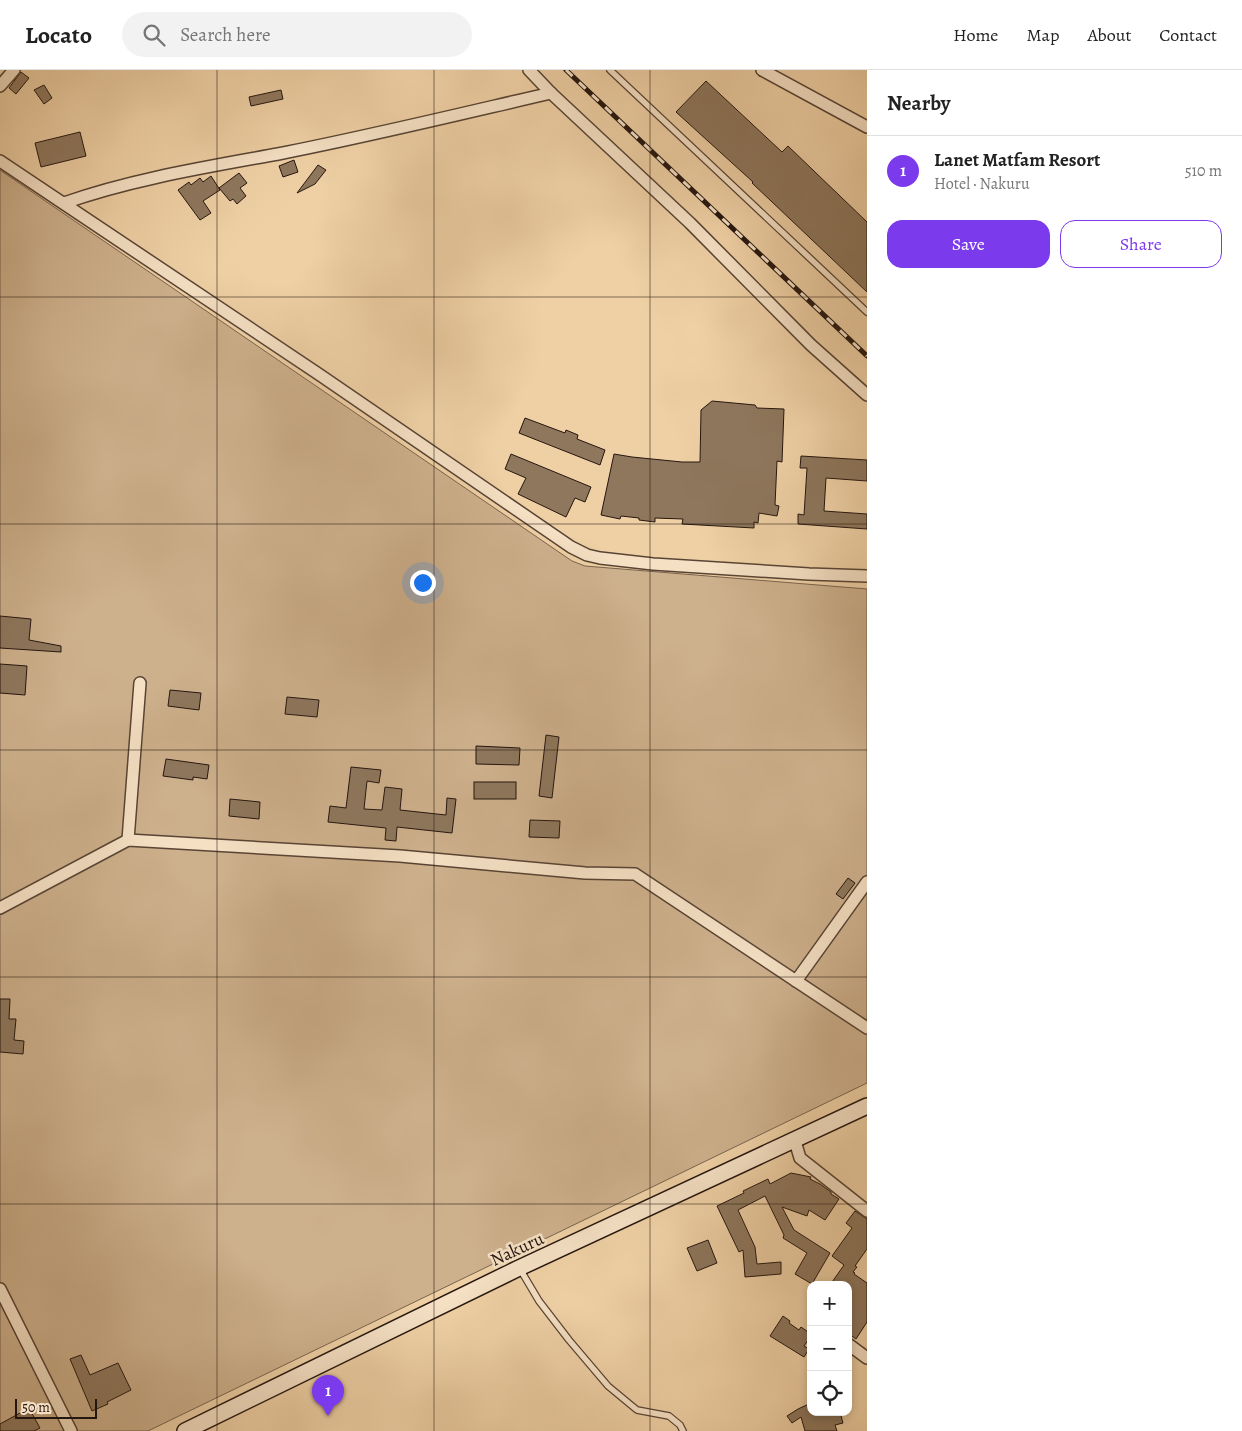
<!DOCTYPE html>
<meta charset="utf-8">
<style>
body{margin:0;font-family:Alegreya,serif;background:#f2f2f2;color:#222}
.controls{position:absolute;right:15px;bottom:15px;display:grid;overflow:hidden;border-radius:10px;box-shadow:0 2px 8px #0003}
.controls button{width:45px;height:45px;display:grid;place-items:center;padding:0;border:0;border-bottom:1px solid #e0e0e0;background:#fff;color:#222;font:25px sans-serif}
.scale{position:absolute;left:15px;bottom:12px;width:82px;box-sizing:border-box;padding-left:5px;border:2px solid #25160f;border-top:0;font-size:14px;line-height:18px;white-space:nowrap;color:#25160f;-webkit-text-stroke:4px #f5e0c4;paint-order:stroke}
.you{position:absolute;left:422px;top:512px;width:18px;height:18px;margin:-12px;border:4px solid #fff;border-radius:50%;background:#1a73e8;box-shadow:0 0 0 8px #1a73e833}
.badge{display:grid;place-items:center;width:32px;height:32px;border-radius:50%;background:#7c3aed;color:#fff;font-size:16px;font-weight:700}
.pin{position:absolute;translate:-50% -41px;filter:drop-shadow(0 1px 2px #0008)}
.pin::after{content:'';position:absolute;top:26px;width:18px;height:15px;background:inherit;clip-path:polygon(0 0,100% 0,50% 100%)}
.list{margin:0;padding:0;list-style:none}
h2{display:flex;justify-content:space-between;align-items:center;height:65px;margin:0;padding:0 20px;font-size:21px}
h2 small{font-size:16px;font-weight:400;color:#767676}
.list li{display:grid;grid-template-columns:32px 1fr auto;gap:15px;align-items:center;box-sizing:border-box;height:70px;padding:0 20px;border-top:1px solid #e0e0e0}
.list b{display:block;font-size:19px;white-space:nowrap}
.list p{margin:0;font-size:16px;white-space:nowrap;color:#767676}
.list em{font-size:16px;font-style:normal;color:#767676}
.actions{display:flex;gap:10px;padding:15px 20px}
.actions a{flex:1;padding:11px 0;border:1px solid #7c3aed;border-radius:15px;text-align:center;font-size:18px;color:#7c3aed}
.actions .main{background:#7c3aed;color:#fff}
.icon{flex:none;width:28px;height:28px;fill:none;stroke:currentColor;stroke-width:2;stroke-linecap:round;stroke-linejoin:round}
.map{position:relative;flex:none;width:867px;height:1361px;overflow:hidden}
header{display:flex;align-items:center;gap:30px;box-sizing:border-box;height:70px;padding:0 25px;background:#fff;border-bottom:1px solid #e0e0e0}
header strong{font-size:24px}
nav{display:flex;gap:28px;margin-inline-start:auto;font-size:18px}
.search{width:350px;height:45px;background:#f2f2f2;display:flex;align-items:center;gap:12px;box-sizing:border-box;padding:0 18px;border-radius:28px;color:#767676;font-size:19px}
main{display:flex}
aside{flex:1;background:#fff}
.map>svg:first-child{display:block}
.green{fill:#cdb08c;stroke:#79634e}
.building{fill:#8e775d;stroke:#25160f}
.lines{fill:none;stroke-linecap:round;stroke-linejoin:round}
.lane-casing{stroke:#584434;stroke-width:8}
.street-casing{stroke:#584434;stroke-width:14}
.secondary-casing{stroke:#25160f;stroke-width:18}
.lane{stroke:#f5e0c4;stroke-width:5.5}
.street{stroke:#f5e0c4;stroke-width:11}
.secondary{stroke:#f5e0c4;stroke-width:15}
.rail-casing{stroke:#25160f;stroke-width:5}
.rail{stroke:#f5e0c4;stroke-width:3;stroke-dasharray:9;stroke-linecap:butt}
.grid{fill:none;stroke:#25160f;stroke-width:1;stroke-opacity:0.55}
.labels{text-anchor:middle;stroke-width:5;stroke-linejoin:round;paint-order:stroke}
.street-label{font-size:18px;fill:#25160f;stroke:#f5e0c4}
</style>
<header>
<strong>Locato</strong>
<div class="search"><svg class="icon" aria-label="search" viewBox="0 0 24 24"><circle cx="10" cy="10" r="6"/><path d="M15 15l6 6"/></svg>Search here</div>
<nav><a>Home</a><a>Map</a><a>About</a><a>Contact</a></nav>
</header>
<main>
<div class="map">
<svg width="867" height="1361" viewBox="0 0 867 1361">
<rect width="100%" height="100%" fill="#efd0a5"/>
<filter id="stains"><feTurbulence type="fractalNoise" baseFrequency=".004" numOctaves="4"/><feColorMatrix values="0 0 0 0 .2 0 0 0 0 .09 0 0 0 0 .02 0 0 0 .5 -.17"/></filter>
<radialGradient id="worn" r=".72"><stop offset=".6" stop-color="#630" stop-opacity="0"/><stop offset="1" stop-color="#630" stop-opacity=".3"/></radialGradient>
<!-- green -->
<polygon class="green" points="0,100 572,491 585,496 867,519 867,1013 148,1361 0,1361"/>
<!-- building -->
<g class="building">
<polygon points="21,2 29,8 16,24 9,18"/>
<polygon points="706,11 782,82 788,76 867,152 867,222 752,113 753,112 676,42"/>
<polygon points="44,15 52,28 44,34 34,20"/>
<polygon points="281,20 283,29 251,36 249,27"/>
<polygon points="80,62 86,86 41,97 35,73"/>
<polygon points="294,90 298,102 283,107 279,96"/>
<polygon points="318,95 326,100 315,114 297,123"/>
<polygon points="239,103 247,113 240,118 246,126 237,134 233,129 230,131 219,118"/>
<polygon points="211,106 220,120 203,131 211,143 200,150 178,120 189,112 191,115 200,108 203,112"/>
<polygon points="712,331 755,335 757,338 784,339 782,392 777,391 775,435 779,436 777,446 759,443 758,453 754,452 754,458 682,454 683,449 655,448 655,452 639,450 639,448 621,446 620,449 601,445 614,384 632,387 682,392 700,392 701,340"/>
<polygon points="525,348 565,363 566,360 578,365 577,369 605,380 600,395 519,363"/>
<polygon points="511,384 591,417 585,432 575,428 566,447 518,424 526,408 505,399"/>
<polygon points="801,386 867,390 867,411 826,408 824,441 867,444 867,459 798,454 798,444 804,445 807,398 800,398"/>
<polygon points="0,546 31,549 29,570 61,576 61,582 0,578"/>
<polygon points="0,594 27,596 25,625 0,623"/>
<polygon points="170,620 201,623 199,640 168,636"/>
<polygon points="287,627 319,630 317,647 285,644"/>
<polygon points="546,665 559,667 552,728 539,726"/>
<polygon points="476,676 520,678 519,695 476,694"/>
<polygon points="166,689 209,695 207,709 193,707 193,710 163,706"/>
<polygon points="351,697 381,700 379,713 367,711 364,739 382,740 385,717 402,719 400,740 446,745 447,728 456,729 452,763 397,757 396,771 385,770 386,758 328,752 330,736 346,738"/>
<rect x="474" y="712" width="42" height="17"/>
<polygon points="230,729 260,732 259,749 229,746"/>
<polygon points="530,750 560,751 559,768 529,767"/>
<polygon points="848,808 855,813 843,829 836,824"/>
<polygon points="0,929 10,929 9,949 16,949 14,970 24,971 23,984 0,982"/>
<polygon points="791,1103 811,1107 810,1109 820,1114 831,1122 831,1124 839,1129 825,1150 809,1140 807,1146 782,1137 794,1160 830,1183 812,1214 795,1204 807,1183 783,1168 784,1165 765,1126 738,1140 755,1177 757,1194 781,1192 781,1204 745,1207 743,1180 739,1182 717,1136 744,1123 743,1121 768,1109 770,1114"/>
<polygon points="855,1141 867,1149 867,1179 855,1196 857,1197 853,1202 855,1203 854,1204 867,1213 867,1252 856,1269 848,1263 848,1215 830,1215 844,1195 832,1186 852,1158 846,1153"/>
<polygon points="708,1170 717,1193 697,1201 687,1178"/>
<polygon points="783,1246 790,1251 789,1253 799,1260 801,1257 811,1264 811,1266 804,1276 809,1279 804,1287 770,1266"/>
<polygon points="81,1285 90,1305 118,1293 131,1320 107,1332 108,1334 92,1341 70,1289"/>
<polygon points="811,1333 811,1342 822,1342 823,1344 831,1342 840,1342 843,1353 835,1355 837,1361 805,1361 801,1347 792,1353 787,1346 798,1339"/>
<polygon points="29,1338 40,1358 34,1361 0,1361 0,1354"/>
</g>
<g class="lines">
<defs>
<g id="lane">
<polyline points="610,0 867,242"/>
<polyline points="520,1199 539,1231 569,1270 608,1316 637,1340 669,1346 680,1355 683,1361"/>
</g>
<g id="street">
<polyline points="529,0 551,23 690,153 811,275 867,325"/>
<polyline points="762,0 867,57"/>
<polyline points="0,16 14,0"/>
<polyline points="0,91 320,305 571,477 587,485 600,488 653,494 809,504 867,506"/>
<path d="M 64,133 C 132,109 207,97 278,84 C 370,66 460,44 551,23"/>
<polyline points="128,770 140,613"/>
<polyline points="0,838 128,770 400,786 585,803 635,804 867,958"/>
<polyline points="796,911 867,812"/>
<polyline points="795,1071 800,1088 867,1141"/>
<polyline points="0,1219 71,1361"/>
<polyline points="848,1274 867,1288"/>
</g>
<polyline id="secondary" points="185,1361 519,1198 867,1036"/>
</defs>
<!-- lane casing -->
<use href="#lane" class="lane-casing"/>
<!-- street casing -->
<use href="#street" class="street-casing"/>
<!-- secondary casing -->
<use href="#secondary" class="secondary-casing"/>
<!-- lane -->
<use href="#lane" class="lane"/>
<!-- street -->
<use href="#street" class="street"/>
<!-- secondary -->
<use href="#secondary" class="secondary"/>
<defs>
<polyline id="rail" points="566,0 867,286"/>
</defs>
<!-- rail casing -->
<use href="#rail" class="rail-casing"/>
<!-- rail -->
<use href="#rail" class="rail"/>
</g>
<!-- grid -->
<path class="grid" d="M 217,0 L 217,1361M 434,0 L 434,1361M 650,0 L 650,1361M 0,227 L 867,227M 0,454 L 867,454M 0,680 L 867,680M 0,907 L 867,907M 0,1134 L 867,1134"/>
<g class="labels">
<!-- street labels -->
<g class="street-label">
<text transform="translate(517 1179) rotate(-25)" y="6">Nakuru</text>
</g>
</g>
<rect width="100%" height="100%" filter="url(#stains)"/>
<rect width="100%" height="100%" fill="url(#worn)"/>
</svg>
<div class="controls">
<button>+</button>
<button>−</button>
<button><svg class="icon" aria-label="locate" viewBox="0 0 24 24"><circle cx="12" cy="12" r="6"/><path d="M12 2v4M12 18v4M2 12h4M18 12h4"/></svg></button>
</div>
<div class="scale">50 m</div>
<div class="you"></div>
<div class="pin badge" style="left:328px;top:1346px">1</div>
</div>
<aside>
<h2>Nearby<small></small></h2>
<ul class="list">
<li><span class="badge">1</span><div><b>Lanet Matfam Resort</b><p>Hotel · Nakuru</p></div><em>510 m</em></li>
</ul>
<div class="actions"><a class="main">Save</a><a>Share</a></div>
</aside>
</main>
